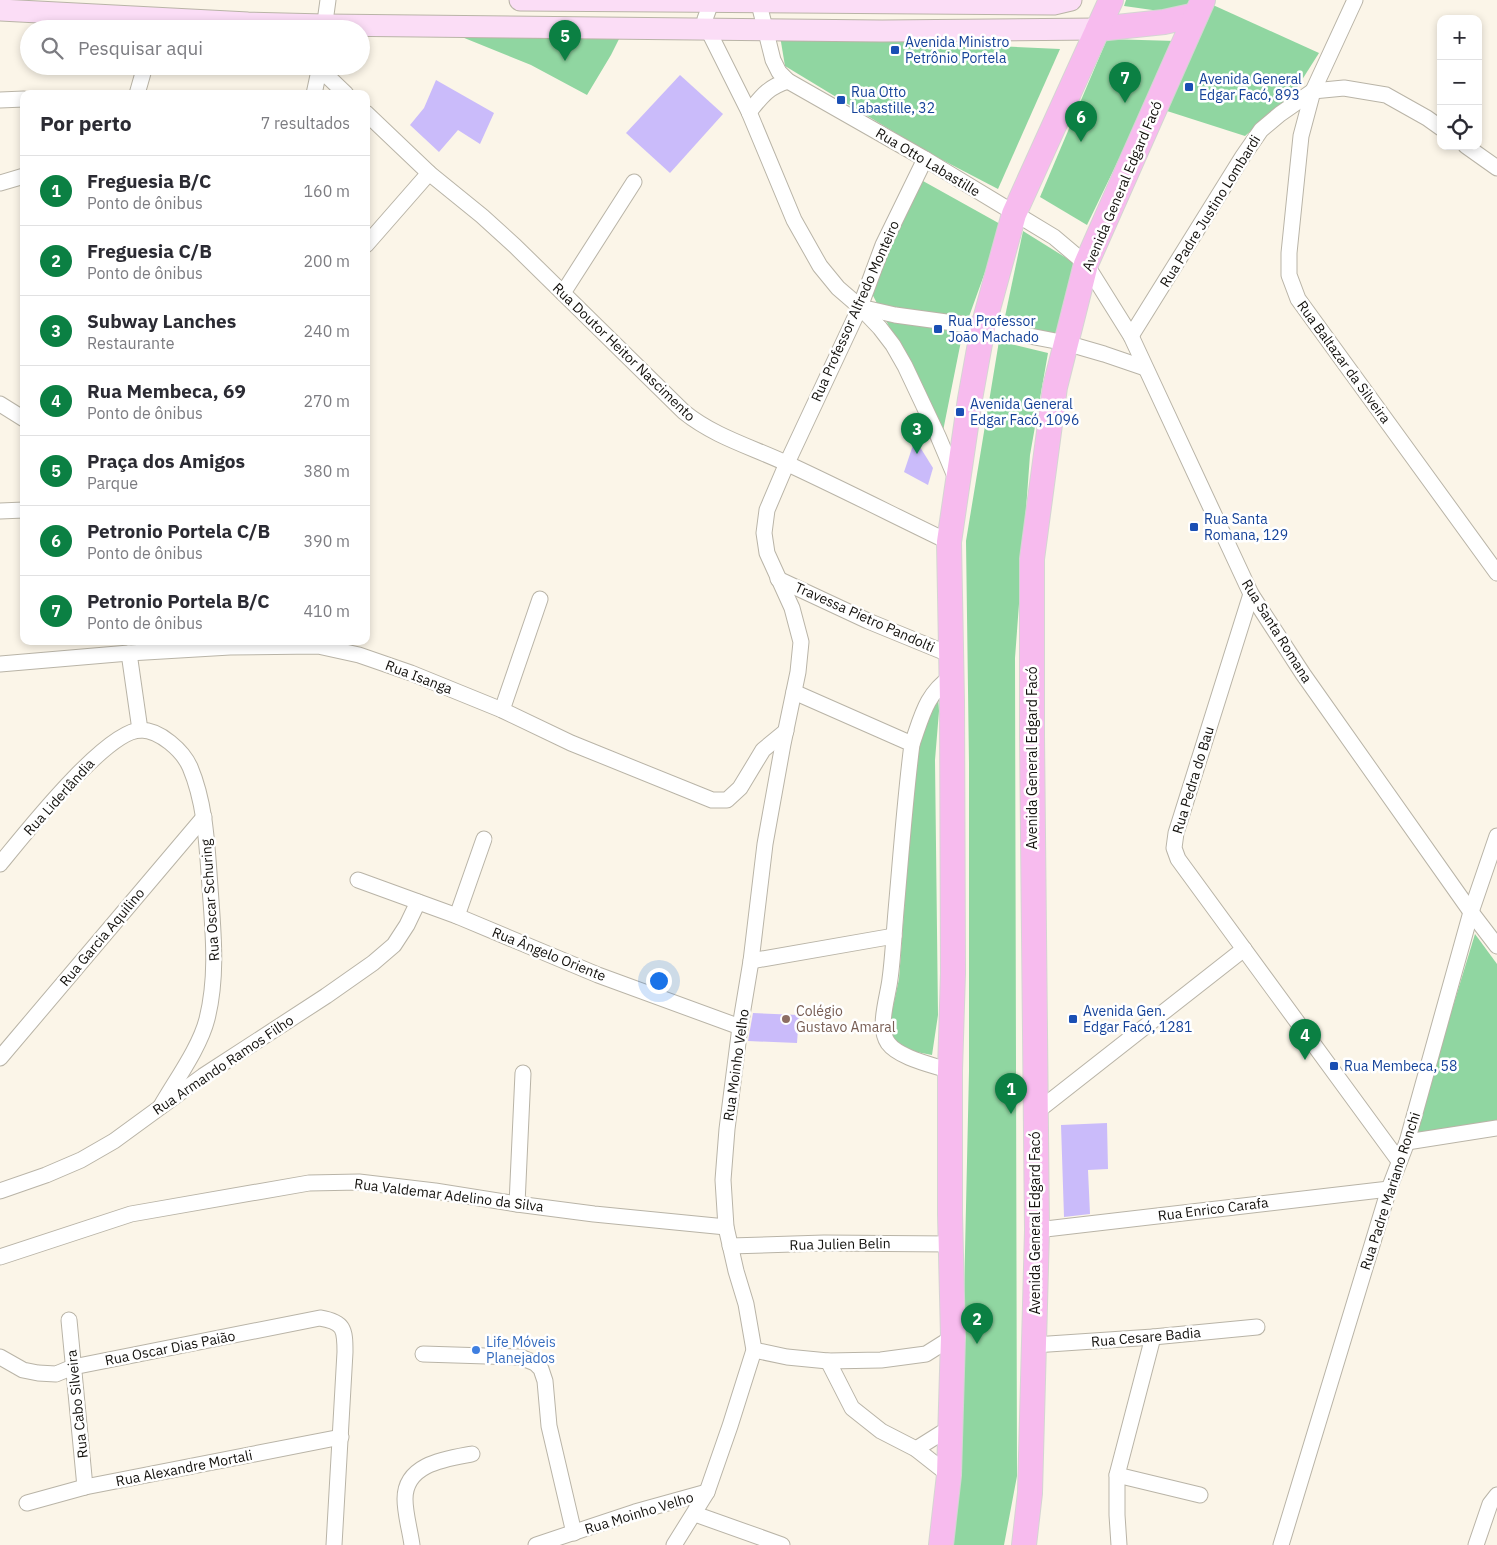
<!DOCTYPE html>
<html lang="pt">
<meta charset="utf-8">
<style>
body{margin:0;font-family:"IBM Plex Sans",sans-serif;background:#f2f2f3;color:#2b2b33}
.controls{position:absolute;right:15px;top:15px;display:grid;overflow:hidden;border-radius:10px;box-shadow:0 2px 8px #0003}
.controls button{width:45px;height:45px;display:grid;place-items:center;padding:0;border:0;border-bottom:1px solid #e1e1e2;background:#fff;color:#2b2b33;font:25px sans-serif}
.you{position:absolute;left:658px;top:980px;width:18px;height:18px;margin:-12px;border:4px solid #fff;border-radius:50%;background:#1a73e8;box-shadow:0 0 0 8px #1a73e833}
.badge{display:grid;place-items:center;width:32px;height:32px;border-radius:50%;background:#0b8043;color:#fff;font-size:16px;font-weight:700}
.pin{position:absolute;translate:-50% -41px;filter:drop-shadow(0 1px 2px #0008)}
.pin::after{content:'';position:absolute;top:26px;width:18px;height:15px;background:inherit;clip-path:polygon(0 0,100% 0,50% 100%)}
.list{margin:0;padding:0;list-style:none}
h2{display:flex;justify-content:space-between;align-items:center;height:65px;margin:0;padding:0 20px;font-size:21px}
h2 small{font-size:16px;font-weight:400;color:#7c7c81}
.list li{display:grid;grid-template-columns:32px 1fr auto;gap:15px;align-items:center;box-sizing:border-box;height:70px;padding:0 20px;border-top:1px solid #e1e1e2}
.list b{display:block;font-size:19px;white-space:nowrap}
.list p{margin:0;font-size:16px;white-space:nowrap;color:#7c7c81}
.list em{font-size:16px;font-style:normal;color:#7c7c81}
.icon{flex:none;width:28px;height:28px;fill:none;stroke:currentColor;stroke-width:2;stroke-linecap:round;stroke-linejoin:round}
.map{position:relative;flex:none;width:1497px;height:1545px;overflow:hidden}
.search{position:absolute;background:#fff;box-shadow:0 2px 8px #0003;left:20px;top:20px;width:350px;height:55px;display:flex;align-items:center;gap:12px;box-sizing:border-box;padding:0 18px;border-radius:28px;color:#7c7c81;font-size:19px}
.panel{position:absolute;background:#fff;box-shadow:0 2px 8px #0003;left:20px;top:90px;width:350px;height:555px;border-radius:10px}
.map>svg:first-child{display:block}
.green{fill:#90d6a1}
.building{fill:#cabbfa}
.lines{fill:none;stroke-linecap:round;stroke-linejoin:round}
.street-casing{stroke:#b9b4a7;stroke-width:17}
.secondary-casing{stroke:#b9b4a7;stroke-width:23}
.primary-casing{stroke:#d5d4d3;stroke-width:26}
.street{stroke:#fff;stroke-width:15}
.secondary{stroke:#fbddf6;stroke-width:21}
.primary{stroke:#f7bbee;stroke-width:24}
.transit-dot{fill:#1a4fb4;stroke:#fff;stroke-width:2}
.education-dot{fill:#8d6e63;stroke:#fff;stroke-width:2}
.shop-dot{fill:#3f7fe0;stroke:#fff;stroke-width:2}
.labels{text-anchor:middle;stroke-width:5;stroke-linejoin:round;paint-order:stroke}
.transit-label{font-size:14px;fill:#164399;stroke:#fff;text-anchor:start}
.street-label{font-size:14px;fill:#13110d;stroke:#fff}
.education-label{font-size:14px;fill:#785e54;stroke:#fff;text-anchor:start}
.shop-label{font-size:14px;fill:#366cbe;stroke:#fff;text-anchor:start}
</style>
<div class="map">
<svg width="1497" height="1545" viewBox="0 0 1497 1545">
<rect width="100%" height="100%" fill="#fbf5e8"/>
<!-- green -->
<g class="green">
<polygon points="1126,0 1195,0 1188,15 1124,6"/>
<polygon points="1213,5 1319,53 1293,94 1245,136 1167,111"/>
<polygon points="447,31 623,31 611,55 587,95 531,65"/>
<polygon points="780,36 1060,49 998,189 927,152 785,66"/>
<polygon points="1107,39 1176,41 1087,225 1040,197"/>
<polygon points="923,181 1002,225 962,336 942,436 903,353 869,288"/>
<polygon points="1023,231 1076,264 1056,339 1003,326"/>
<polygon points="999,341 1048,353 1030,455 1015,658 1017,1476 1004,1545 951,1545 960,1478 969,1071 969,764 966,541"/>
<polygon points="938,696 939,711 935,760 938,1015 932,1055 906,1050 890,1042 891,1016 899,979 916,748"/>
<polygon points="1475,934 1497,964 1497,1121 1414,1135"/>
</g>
<!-- building -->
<g class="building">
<polygon points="680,75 723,114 670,173 626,133"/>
<polygon points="436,80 494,113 480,144 458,130 439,152 410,125 424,108"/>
<polygon points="915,439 933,468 928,485 904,472"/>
<polygon points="753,1013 799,1015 797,1043 748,1041"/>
<polygon points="1107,1123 1108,1169 1088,1170 1090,1214 1064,1217 1061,1125"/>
</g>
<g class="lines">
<defs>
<g id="street">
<polyline points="712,0 705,19 708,30 749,112 794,220 820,266 838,288 860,307 880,328 893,345 905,366 938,436 957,481"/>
<polyline points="758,0 773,60 779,72 788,81 925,159 1054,237 1086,264 1131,336 1251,594 1303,674 1471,912 1497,946"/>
<polyline points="1355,0 1313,91 1301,136 1289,253 1289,275 1298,299 1497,573"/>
<polyline points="324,29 328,0"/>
<polyline points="320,69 346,94"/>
<polyline points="137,94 145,66"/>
<polyline points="314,94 320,66"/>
<polyline points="0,100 24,99"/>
<path d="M 749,112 C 762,96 768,87 788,81"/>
<path d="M 366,113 L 429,173 L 482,216 L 515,246 L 684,412 C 715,437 752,447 788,464 C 842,489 895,516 949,542"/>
<polyline points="1466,146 1497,168"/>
<polyline points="0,183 24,176"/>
<polyline points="366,245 429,173"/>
<polyline points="563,293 634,182"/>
<polyline points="860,307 895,315 983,327 1066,343 1104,354 1145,368"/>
<polyline points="1131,336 1243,156 1261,130 1280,114 1313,91 1344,88 1386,95 1427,118 1441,128"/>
<polyline points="0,404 24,419"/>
<polyline points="0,511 24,510"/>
<polyline points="778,579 868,621 951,655"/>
<polyline points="1251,594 1176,833 1174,848 1178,859 1399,1161"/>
<polyline points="129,653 140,730"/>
<polyline points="0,664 129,653 230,647 318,646 359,655 411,673 502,710 571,743 712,800 727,800 740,788 763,750 786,731"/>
<path d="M 794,692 L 912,744 C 905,799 901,855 896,911 C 894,934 893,957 890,979 C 888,997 877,1027 888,1043 C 899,1058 933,1065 950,1071"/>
<polyline points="502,710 540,599"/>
<path d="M 912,744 C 922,716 926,694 951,677"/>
<path d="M 0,864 C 23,836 106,730 141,730 C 160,730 183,751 190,767 C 206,805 207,847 210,887 C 213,931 218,975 207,1019 C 200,1047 176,1080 161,1106"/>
<polyline points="358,880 457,916 598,975 740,1027"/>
<polyline points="457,916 484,839"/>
<polyline points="751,961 894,936"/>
<polyline points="0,1058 204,817"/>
<polyline points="1035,1113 1244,949"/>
<polyline points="1407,1142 1497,1128"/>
<polyline points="0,1191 46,1175 81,1160 114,1141 203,1076 326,996 373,963 394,945 407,925 418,902"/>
<polyline points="517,1204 523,1073"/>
<polyline points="1037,1230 1389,1189"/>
<polyline points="730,1246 824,1243 950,1244"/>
<polyline points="0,1257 131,1214 309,1183 359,1182 435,1191 517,1204 594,1214 726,1227"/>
<polyline points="69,1320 85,1487"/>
<polyline points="1034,1345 1153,1337 1257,1327"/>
<polyline points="754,1350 787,1357 828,1361 881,1360 926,1354 953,1337"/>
<polyline points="423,1354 520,1357 535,1363 541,1369 545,1381 549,1426 574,1533"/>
<path d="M 0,1357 L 23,1370 L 38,1373 L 56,1374 L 73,1367 L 320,1318 C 344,1322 345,1329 345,1352 L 334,1545"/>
<polyline points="828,1361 852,1408 881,1431 916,1449 949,1475"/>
<polyline points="916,1449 951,1427"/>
<polyline points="1117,1475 1200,1495"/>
<polyline points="27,1503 85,1487 341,1437"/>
<polyline points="695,1514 782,1545"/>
<path d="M 412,1545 C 410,1530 405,1514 405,1499 C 405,1464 445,1459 472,1454"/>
<polyline points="536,1545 635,1512 707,1492"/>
<polyline points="674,1545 707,1492 730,1426 754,1350 746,1304 736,1271 726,1227 723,1180 727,1129 740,1027 751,961 765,844 783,744 798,672 801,642 792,608 767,553 764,533 767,510 787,463 860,307 883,245 925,159"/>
<polyline points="1119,1545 1117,1515 1117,1475 1153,1337"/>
<polyline points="1281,1545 1389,1189 1407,1142 1471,912 1497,836"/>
<polyline points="1476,1545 1490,1504 1497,1495"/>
</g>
<g id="secondary">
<polyline points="520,0 1054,4 1071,0"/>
<polyline points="0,10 248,23 325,25 882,31 1098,29"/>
</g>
<g id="primary">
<polyline points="1098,29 1164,22 1196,15"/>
<polyline points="941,1545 949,1475 953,1337 950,1214 950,1071 953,973 952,701 949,542 970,399 983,327 1014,214 1111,0"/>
<polyline points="1024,1545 1030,1493 1037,1230 1032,736 1032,559 1055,387 1086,264 1203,0"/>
</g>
</defs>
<!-- street casing -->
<use href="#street" class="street-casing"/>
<!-- secondary casing -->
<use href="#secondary" class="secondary-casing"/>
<!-- primary casing -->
<use href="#primary" class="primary-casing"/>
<!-- street -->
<use href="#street" class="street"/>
<!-- secondary -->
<use href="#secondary" class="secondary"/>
<!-- primary -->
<use href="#primary" class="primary"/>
</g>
<!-- markers -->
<g class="transit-dot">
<rect x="890" y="45" width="10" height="10" rx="2.5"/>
<rect x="1184" y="82" width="10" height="10" rx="2.5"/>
<rect x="836" y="95" width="10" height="10" rx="2.5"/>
<rect x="933" y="324" width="10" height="10" rx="2.5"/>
<rect x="955" y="407" width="10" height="10" rx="2.5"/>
<rect x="1189" y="522" width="10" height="10" rx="2.5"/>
<rect x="1068" y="1014" width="10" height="10" rx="2.5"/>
<rect x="1329" y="1061" width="10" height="10" rx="2.5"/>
</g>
<circle class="education-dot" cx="786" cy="1019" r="5"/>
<circle class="shop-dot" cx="476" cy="1350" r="5"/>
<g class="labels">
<!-- transit labels -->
<g class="transit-label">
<text x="905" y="47">Avenida Ministro<tspan x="905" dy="16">Petrônio Portela</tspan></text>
<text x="1199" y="84">Avenida General<tspan x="1199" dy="16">Edgar Facó, 893</tspan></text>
<text x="851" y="97">Rua Otto<tspan x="851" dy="16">Labastille, 32</tspan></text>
<text x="948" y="326">Rua Professor<tspan x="948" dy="16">João Machado</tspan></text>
<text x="970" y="409">Avenida General<tspan x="970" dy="16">Edgar Facó, 1096</tspan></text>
<text x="1204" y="524">Rua Santa<tspan x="1204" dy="16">Romana, 129</tspan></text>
<text x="1083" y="1016">Avenida Gen.<tspan x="1083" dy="16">Edgar Facó, 1281</tspan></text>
<text x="1344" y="1071">Rua Membeca, 58</text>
</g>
<!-- street labels -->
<g class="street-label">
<text transform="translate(928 162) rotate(31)" y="5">Rua Otto Labastille</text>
<text transform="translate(1122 186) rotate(-67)" y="5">Avenida General Edgard Facó</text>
<text transform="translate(1210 211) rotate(-58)" y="5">Rua Padre Justino Lombardi</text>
<text transform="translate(855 311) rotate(-66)" y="5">Rua Professor Alfredo Monteiro</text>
<text transform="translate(624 352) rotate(44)" y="5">Rua Doutor Heitor Nascimento</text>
<text transform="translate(1344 362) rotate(54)" y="5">Rua Baltazar da Silveira</text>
<text transform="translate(865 617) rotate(24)" y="5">Travessa Pietro Pandolti</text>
<text transform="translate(1277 631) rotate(58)" y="5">Rua Santa Romana</text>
<text transform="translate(419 677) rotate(21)" y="5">Rua Isanga</text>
<text transform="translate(1032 758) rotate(-90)" y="5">Avenida General Edgard Facó</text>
<text transform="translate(1193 780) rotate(-73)" y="5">Rua Pedra do Bau</text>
<text transform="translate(59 797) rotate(-48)" y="5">Rua Liderlândia</text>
<text transform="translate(210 900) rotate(-94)" y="5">Rua Oscar Schuring</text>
<text transform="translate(102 937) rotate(-50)" y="5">Rua Garcia Aquilino</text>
<text transform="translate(549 954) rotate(22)" y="5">Rua Ângelo Oriente</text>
<text transform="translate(223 1065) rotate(-34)" y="5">Rua Armando Ramos Filho</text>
<text transform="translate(736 1065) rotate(-82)" y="5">Rua Moinho Velho</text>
<text transform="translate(1390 1191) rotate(-72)" y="5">Rua Padre Mariano Ronchi</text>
<text transform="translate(449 1195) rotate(7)" y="5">Rua Valdemar Adelino da Silva</text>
<text transform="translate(1213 1209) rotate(-7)" y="5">Rua Enrico Carafa</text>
<text transform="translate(1035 1223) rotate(-90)" y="5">Avenida General Edgard Facó</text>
<text transform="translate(840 1244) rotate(-1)" y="5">Rua Julien Belin</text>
<text transform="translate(1146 1337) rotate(-5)" y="5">Rua Cesare Badia</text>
<text transform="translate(170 1348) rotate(-11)" y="5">Rua Oscar Dias Paião</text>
<text transform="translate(77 1404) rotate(-96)" y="5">Rua Cabo Silveira</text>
<text transform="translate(184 1468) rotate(-11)" y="5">Rua Alexandre Mortali</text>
<text transform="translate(639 1513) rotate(-17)" y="5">Rua Moinho Velho</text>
</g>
<!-- education labels -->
<g class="education-label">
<text x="796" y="1016">Colégio<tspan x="796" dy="16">Gustavo Amaral</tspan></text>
</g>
<!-- shop labels -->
<g class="shop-label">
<text x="486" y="1347">Life Móveis<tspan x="486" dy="16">Planejados</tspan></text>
</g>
</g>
</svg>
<div class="controls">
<button>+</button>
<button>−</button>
<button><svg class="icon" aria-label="locate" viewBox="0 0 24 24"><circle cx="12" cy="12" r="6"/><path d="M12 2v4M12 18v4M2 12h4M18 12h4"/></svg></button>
</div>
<div class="you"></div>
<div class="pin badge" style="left:1011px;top:1114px">1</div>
<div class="pin badge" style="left:977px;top:1344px">2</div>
<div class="pin badge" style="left:917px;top:454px">3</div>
<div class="pin badge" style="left:1305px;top:1060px">4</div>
<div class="pin badge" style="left:565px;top:61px">5</div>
<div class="pin badge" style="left:1081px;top:142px">6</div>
<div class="pin badge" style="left:1125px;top:103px">7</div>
<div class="search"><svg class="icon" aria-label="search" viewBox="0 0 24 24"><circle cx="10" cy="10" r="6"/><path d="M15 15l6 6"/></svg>Pesquisar aqui</div>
<section class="panel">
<h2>Por perto<small>7 resultados</small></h2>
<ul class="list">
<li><span class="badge">1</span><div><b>Freguesia B/C</b><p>Ponto de ônibus</p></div><em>160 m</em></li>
<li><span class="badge">2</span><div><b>Freguesia C/B</b><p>Ponto de ônibus</p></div><em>200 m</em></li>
<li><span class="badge">3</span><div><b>Subway Lanches</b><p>Restaurante</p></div><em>240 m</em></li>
<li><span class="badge">4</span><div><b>Rua Membeca, 69</b><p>Ponto de ônibus</p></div><em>270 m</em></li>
<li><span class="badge">5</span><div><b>Praça dos Amigos</b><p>Parque</p></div><em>380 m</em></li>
<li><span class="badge">6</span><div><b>Petronio Portela C/B</b><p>Ponto de ônibus</p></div><em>390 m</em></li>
<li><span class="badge">7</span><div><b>Petronio Portela B/C</b><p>Ponto de ônibus</p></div><em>410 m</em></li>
</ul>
</section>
</div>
